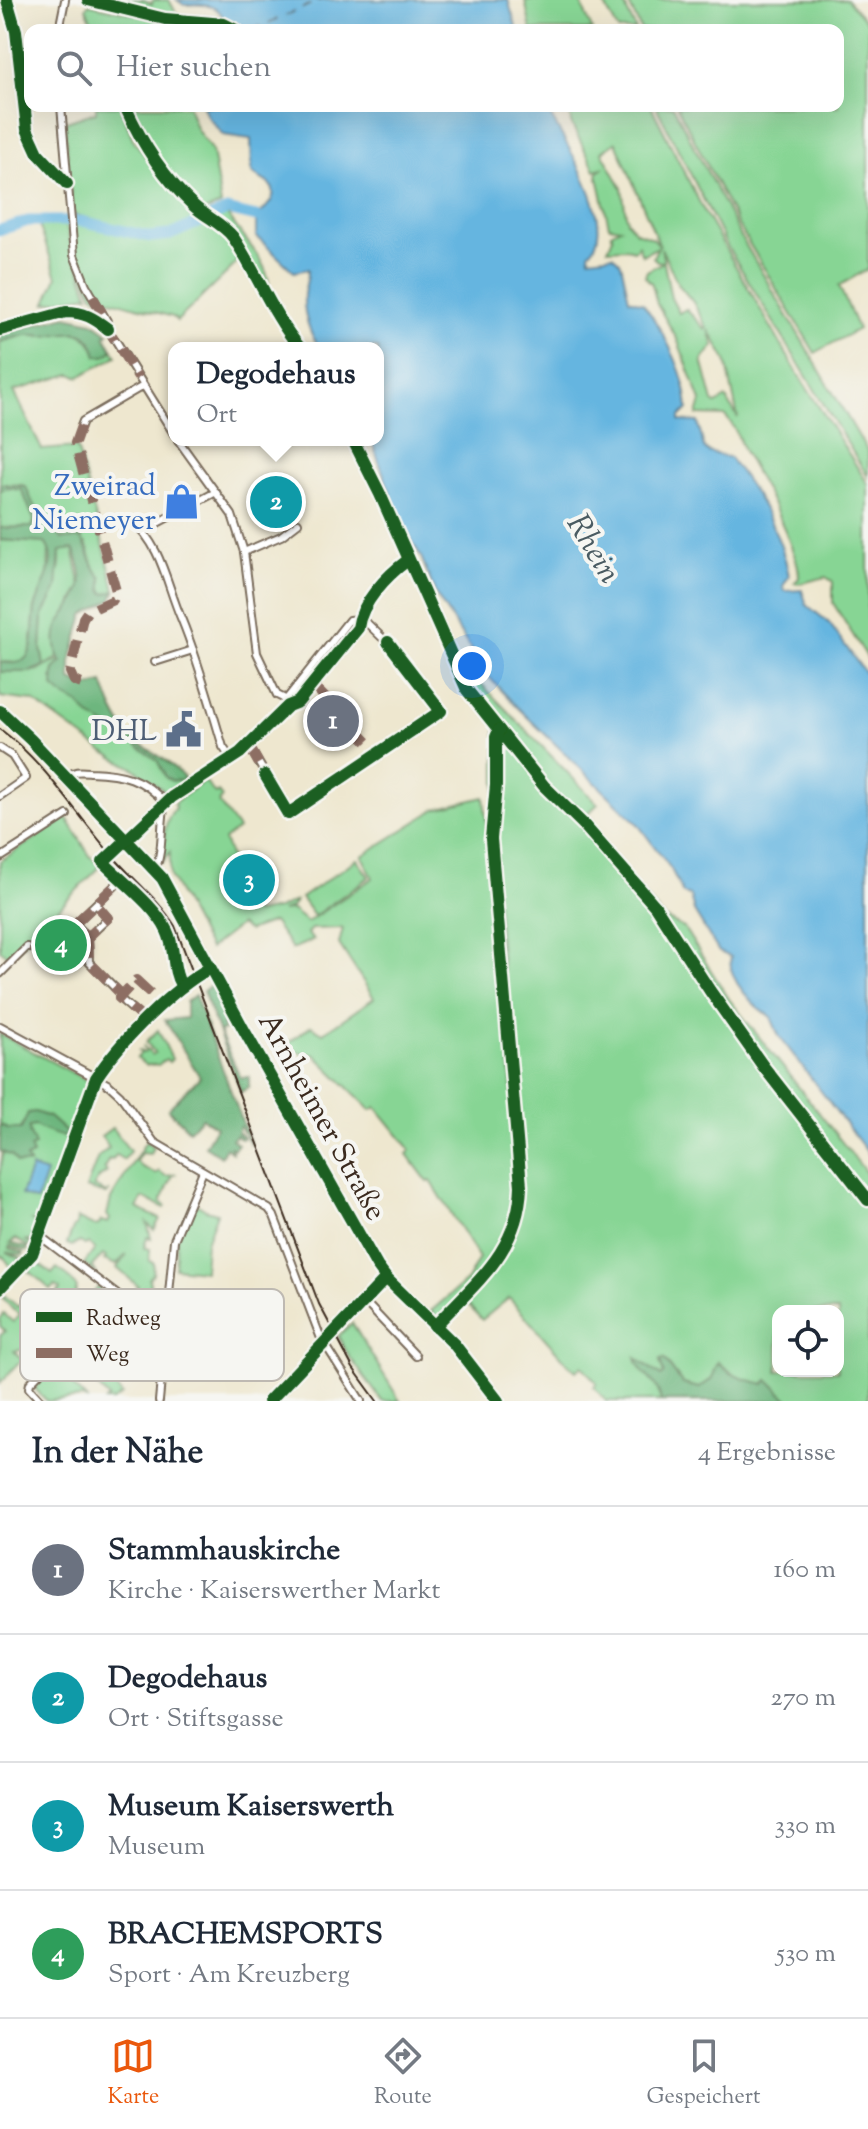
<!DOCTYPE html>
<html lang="de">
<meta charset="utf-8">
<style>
body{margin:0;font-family:"Sorts Mill Goudy",serif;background:#f2f2f3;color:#1f2937}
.controls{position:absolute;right:24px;bottom:24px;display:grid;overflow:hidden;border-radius:16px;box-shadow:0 8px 32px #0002}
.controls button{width:72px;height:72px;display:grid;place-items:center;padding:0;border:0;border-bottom:2px solid #e0e1e3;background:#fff;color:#1f2937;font:40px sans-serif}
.you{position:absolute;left:472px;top:666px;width:28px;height:28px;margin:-20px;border:6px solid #fff;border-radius:50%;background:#1a73e8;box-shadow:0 0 0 12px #1a73e833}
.badge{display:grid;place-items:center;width:52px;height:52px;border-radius:50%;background:#ea580c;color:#fff;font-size:26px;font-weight:700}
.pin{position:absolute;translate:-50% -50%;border:4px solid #fff;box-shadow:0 2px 8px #0006}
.popup{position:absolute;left:168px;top:342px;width:216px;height:104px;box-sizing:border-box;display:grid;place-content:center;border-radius:16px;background:#fff;filter:drop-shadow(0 2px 6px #0005);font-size:26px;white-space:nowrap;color:#747a83}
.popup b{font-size:30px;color:#1f2937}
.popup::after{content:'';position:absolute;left:50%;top:100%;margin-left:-16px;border:16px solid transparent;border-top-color:#fff}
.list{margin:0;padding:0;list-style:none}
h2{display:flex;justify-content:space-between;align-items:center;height:104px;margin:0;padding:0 32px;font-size:34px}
h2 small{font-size:26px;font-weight:400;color:#747a83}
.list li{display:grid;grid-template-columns:52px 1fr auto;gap:24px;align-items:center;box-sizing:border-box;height:128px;padding:0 32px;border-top:2px solid #e0e1e3}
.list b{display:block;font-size:30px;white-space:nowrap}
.list p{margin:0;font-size:26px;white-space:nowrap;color:#747a83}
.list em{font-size:26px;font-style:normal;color:#747a83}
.icon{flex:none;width:44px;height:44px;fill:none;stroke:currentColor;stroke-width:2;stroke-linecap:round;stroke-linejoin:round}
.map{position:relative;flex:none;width:868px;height:1401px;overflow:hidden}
.search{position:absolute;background:#fff;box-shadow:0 8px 32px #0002;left:24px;right:24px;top:24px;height:88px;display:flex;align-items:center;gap:20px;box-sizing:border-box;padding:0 28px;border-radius:16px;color:#747a83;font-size:30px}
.sheet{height:616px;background:#fff}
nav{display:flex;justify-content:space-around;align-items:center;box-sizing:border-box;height:112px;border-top:2px solid #e0e1e3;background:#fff;font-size:22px;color:#747a83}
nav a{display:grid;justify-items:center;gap:4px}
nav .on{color:#ea580c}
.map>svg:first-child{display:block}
.green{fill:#87d594;stroke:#618059;stroke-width:2;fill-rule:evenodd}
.forest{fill:#6db67e;stroke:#54704e;stroke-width:2}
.water{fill:#65b5e0;stroke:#50707f;stroke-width:2}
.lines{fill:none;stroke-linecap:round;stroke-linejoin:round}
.river{stroke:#65b5e0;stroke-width:11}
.ferry{stroke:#4a5b62;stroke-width:2;stroke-dasharray:10 8;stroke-linecap:butt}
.street-casing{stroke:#7a6c5c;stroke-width:10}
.secondary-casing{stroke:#7a6c5c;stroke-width:13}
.street{stroke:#fff;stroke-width:6}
.secondary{stroke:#f9e7c3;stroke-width:9}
.tram{stroke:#3b2a1e;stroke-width:2}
.quiet{stroke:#8d6e63;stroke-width:10;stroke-dasharray:20 10;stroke-linecap:butt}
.cycleway-casing{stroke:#f6f6f2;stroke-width:17}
.cycleway{stroke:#1b5e20;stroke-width:12}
.labels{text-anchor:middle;stroke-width:8;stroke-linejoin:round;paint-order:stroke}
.shop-label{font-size:30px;fill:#366cbe;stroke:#f6f6f2;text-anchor:end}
.service-label{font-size:30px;fill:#4e5e75;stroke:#f6f6f2;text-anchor:end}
.street-label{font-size:30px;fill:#3b2a1e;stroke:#f6f6f2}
.water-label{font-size:32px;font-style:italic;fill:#4a5b62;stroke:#f6f6f2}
.key{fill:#f6f6f2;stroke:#beb9b2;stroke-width:2}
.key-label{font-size:22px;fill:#3b2a1e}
</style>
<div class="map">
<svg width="868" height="1401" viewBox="0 0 868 1401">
<rect width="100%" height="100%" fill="#f6f6f2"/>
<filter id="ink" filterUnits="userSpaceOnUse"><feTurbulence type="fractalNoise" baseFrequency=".0125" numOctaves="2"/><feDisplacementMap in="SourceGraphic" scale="16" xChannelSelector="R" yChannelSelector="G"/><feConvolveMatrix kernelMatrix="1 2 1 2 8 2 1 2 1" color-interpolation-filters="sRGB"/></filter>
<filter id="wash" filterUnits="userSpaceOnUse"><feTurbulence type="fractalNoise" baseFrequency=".006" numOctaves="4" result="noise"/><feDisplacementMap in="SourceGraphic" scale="32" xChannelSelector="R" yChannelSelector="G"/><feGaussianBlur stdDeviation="1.8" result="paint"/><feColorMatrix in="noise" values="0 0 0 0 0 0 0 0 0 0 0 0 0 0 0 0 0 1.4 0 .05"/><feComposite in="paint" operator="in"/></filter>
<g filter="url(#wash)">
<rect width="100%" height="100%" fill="#eee7cf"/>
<!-- green -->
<g class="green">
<polygon points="102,0 144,0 152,4 153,0 169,0 178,16"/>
<polygon points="525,0 580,0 592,30 531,30"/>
<polygon points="602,0 622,0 636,30 618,30"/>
<polygon points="627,0 847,0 868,23 868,269 839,286 858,329 815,353 738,225 677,106 838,106 838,30 641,30"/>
<polygon points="89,4 179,24 177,30 95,30 86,8"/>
<polygon points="96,106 120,106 133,139 151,164 199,212 193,217 201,215 203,218 170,233 152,235 72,214 65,126 66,122 96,112"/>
<path d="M 126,106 L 188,106 L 196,128 L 212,151 L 221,205 L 203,212 C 169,181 144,148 126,106 Z"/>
<path d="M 575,106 L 651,106 L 706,215 L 798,374 L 868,484 L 868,659 L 833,603 L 833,582 L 826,577 L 798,584 L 794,583 L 799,578 C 799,566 796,560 792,549 C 780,514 765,491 748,459 C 740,445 737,427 725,416 L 697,415 L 701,401 L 677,339 L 657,304 L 652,284 L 645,276 L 647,271 L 663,262 L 657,261 L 653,257 L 658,247 L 642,255 L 638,245 L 635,250 L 626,248 L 608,249 L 613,237 L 611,233 L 620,228 L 609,226 L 597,173 L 602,168 L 595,170 L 571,123 L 570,115 ZM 615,142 L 616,142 L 660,246 L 653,238 L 636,232 L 627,221 L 622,188 L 602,152 ZM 661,248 L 678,284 L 693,302 L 707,328 L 705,329 L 686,309 L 679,313 L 671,298 ZM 709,330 L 726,360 L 738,418 L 726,398 L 716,404 L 713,402 L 702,360 L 714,346 Z"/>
<polygon points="656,106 673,106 741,237 868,452 868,477 727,246"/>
<path d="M 226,212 C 239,235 267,258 269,285 L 262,289 L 232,235 L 212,218 Z"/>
<polygon points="208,220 231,237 241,253 235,265 177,321 173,317 93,295 76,255 71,221 141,238 161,239"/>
<polygon points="51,221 66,223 70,241 89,295 46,303 57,277 38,222"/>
<path d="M 67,331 C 84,333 92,339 97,356 L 105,356 L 113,350 L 117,356 L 79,377 L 71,374 L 14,391 L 42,450 L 77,447 L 113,581 L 115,591 L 105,595 L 102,589 L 102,578 L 95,569 L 86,543 L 58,537 L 33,504 L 23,485 L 0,484 L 0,342 L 29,334 L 40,336 Z"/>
<polygon points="9,488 22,490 35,517 32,527 0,528 0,490"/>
<polygon points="0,540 45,543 49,548 48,578 35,606 31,649 27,658 19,663 0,662"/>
<polygon points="73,549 81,587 62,621 56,642 58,658 44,666 41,649 43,615 51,602 60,565 60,550"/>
<path d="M 59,660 L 61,664 L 54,669 L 52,679 L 81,691 L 103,683 C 109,700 117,722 130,735 C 149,753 168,758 186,780 L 167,793 L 135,769 L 104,752 L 33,701 L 0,697 L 0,669 L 29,672 L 39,670 Z"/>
<path d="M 459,661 L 598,804 L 580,821 L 664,918 L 684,928 L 729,999 L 868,1175 L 868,1401 L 790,1401 L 768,1381 L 764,1384 L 739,1378 L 718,1362 L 712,1379 L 699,1388 L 683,1384 L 669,1365 L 660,1361 L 664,1374 L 661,1376 L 637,1359 L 657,1385 L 661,1401 L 606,1401 L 594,1387 L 597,1383 L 582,1366 L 576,1371 L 566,1362 L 509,1298 L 482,1320 L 467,1304 L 444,1324 L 441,1321 L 481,1277 L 444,1316 L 438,1318 L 431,1311 L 467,1280 L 479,1258 L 431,1181 L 428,1182 L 407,1154 L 411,1150 L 376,1107 L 371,1110 L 315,1055 L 292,1051 L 287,1044 L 311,1026 L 323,1033 L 374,998 L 339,944 L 343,928 L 311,929 L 307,933 L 313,940 L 292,949 L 273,922 L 248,931 L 240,925 L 209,949 L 170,876 L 170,852 L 164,861 C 164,842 162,824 175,808 L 174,803 L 203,782 L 206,782 L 215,794 L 218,792 L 222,797 L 219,803 L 238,829 L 224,840 L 237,874 L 233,878 L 244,905 L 256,913 L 278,909 L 295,901 L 291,908 L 282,911 L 292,910 L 307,922 L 373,878 L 362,856 L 436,809 L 484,797 L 520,1173 L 491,839 L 496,798 L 496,725 L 469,690 L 457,664 ZM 778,1311 L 838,1311 L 838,1371 L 778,1371 Z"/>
<polygon points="67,818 90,856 101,866 10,957 0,950 0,861"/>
<polygon points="357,859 369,877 314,916 301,898"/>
<polygon points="158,1030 172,1059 169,1062 166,1059 158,1065 145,1065 137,1058 141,1053 138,1050 144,1053 146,1051 143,1046 152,1055 155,1053 146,1042"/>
<polygon points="0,1034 86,1080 87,1084 43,1216 40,1221 32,1221 37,1224 32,1241 25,1240 31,1244 29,1247 16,1239 10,1243 28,1248 27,1251 10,1246 9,1248 24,1253 23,1255 6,1252 21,1258 12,1268 3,1256 0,1257 0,1171 4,1143 0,1128"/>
<polygon points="112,1128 130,1151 124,1160 116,1155 112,1160 109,1159 104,1168 107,1172 99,1178 94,1186 106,1193 110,1190 106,1194 86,1188 98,1157 109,1148 101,1136"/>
<polygon points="146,1141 153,1147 150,1154 141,1153 136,1161 142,1167 156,1174 159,1171 166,1176 177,1174 173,1175 161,1202 166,1206 165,1208 143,1198 137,1208 160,1219 154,1230 147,1223 151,1238 147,1237 144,1248 150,1249 149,1261 154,1263 153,1274 149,1278 151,1291 159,1293 158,1298 149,1301 148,1307 137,1305 142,1298 134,1292 138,1286 117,1268 127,1254 116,1265 104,1260 106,1257 103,1255 92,1266 97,1274 84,1264 95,1249 88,1243 85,1245 80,1242 72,1246 67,1244 74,1226 76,1226 77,1218 93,1226 99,1225 101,1221 108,1223 110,1219 107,1215 111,1199"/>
<polygon points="193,1202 206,1210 217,1213 206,1242 204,1271 175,1268 177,1238"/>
<polygon points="33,1260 52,1274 57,1268 67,1275 77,1288 75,1294 84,1301 90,1298 98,1287 109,1297 99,1303 100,1307 80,1327 67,1315 45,1333 45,1338 28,1355 21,1350 14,1351 22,1360 0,1383 0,1336 5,1331 0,1326 0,1319 4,1314 13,1322 21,1314 13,1310 2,1297 4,1295 18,1307 24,1301 32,1309 27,1315 30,1318 35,1312 42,1318 59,1300 56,1296 60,1289 55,1286 51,1290 27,1269"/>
<polygon points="118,1301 135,1312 158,1316 157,1318 146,1318 146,1360 140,1359 138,1362 133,1358 136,1353 126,1345 121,1350 132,1359 115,1378 119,1381 115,1386 122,1395 113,1401 106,1401 109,1398 71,1361 61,1374 88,1401 83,1398 47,1401 36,1390 35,1384 45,1374 50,1379 59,1374 52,1367 60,1373 54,1365 68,1351 76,1358 81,1352 75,1345 86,1334 89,1336 95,1331 109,1341 107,1338 127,1312 119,1305 98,1330 92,1326"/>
<polygon points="352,1323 400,1401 382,1401 349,1356 338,1336"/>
</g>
<!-- forest -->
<g class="forest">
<path d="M 66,316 L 93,322 L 108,333 L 105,336 L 113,350 L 105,356 L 97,356 C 89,322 69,334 45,336 C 38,336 32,334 26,335 C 17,336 8,340 0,342 L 0,334 Z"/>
<path d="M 0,484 L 26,487 L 33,504 L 62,539 L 82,538 L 95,569 L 102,578 L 102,589 L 105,594 L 115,591 L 112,599 L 84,615 L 71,661 L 71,680 L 87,687 L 103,683 C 109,700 117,722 130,735 C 149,753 168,758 186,780 L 172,781 L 166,778 L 157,760 L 121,734 L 89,716 L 79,704 L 62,695 L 53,687 L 54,669 L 62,662 C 56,656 58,653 56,645 C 51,621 76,609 81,587 C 83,577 78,557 73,549 L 60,551 L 57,588 L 43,616 L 41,649 L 44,666 L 29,672 L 0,672 L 0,662 C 8,663 18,665 25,659 C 36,649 32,624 35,610 C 38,590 61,562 45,543 L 0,540 L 0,528 L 32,527 L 35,522 L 22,490 L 9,488 L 0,490 Z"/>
<polygon points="213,984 236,1022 229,1027 226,1024 222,1025 224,1030 219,1032 241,1078 249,1077 249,1087 241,1092 203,991"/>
<polygon points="195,995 251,1145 240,1126 237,1132 243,1137 241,1139 235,1135 232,1139 238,1144 234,1149 231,1147 232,1152 226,1147 221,1156 205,1146 216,1127 202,1118 189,1130 168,1109 200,1077 165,1020 186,1018 186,1002"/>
<path d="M 35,1112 L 49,1117 L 67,1133 L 64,1137 C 53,1134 44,1131 35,1126 L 29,1127 C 28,1135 33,1138 35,1146 L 30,1148 L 33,1155 L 26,1158 L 29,1164 L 17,1163 L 12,1156 L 0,1151 L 0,1124 L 8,1129 L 21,1129 L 28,1113 Z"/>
<path d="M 636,1358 L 661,1376 L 664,1374 L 660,1360 L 664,1359 L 683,1384 L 699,1388 L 712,1379 L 718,1362 C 732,1377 744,1379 764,1384 L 768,1380 L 790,1401 L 661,1401 C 657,1376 641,1379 636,1358 Z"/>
</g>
<!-- water -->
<g class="water">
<path d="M 177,0 L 508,0 L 517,30 L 222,30 C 229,5 203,3 184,5 Z"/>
<path d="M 203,106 L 545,106 C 560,135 622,223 589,253 L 590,258 L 613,255 L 621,263 L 629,299 L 643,303 C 665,334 686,371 688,409 L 680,417 L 680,421 L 698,422 L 704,448 L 708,452 L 730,458 C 757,494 781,532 789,576 L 783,586 L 785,591 L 802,590 L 807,605 L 829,623 L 868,677 L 868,1153 L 779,1036 L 771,1017 C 754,1007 726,978 731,957 L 719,952 L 694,911 L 690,896 L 683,894 L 671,869 L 637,823 L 517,707 L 475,662 L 470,648 L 436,595 L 421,557 L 400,519 L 371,440 L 378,440 L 378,348 L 321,348 C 309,336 303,312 304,294 C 305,285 309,278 308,269 L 294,272 L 256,236 L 256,218 C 263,210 282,196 269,184 C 264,179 257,178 252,172 L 251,139 L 223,135 L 207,116 Z"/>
<polygon points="31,1168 46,1173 37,1201 21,1195"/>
</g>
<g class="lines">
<!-- river -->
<polyline class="river" points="0,230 28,221 81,221 151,237 170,235 227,210 269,220"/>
<!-- ferry -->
<g class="ferry">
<polyline points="224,24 236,30"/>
<polyline points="252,30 321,0"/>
</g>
</g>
</g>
<g filter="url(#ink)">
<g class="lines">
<defs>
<g id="street">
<polyline points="7,0 16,31 27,129 38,153 67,184"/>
<polyline points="59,30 65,0"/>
<polyline points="61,106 74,255 86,285 107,321 108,329"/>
<path d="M 0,330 C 45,318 84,295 116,341 L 174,434"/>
<polyline points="81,426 83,421 143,386"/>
<polyline points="178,440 232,515 244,552 257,653 277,695 285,699"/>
<path d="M 132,521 C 162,546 166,583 181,618 C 198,659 210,704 223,747 L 232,760"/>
<polyline points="144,530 216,492"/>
<polyline points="244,552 281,536 298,523"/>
<polyline points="155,662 193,650"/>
<polyline points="285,701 349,620 358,619"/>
<polyline points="249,746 288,814 441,711 400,655 368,624 360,624"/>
<polyline points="0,748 12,756 26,778 0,796"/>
<path d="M 66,778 C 74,770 80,771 90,772 C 122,773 144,778 165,803"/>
<polyline points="0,858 67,815"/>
<path d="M 155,870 C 164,850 160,825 165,803"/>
<polyline points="75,924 88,937 108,918 96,904"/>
<polyline points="88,937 89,962 122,995"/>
<polyline points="0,974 27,947 45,952 121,880"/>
<path d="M 181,985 C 171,969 176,949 167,931 C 156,907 122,881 103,862 L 172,797 L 240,753 L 288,706 L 298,702 L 358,628 C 361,603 386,576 408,560 L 467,690 L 499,730"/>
<polyline points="119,998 146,1021"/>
<polyline points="0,1026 109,1085 120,1095 154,1142 269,1209 274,1216 320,1336 361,1401"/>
<polyline points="40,1236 132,1306 144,1311 167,1313"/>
<path d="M 0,1288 L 32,1254 L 96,1078 C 120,1041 172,989 210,968"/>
<polyline points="364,1301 416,1356"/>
<polyline points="41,1401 29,1388 30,1383 116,1295"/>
<polyline points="159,1401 174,1240 203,1171"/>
</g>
<g id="secondary">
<polyline points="0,711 31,740 162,878 244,1030 377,1266 386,1278 454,1344 498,1401"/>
<polyline points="269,1401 386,1278"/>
</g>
</defs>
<!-- street casing -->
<use href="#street" class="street-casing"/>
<!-- secondary casing -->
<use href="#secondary" class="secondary-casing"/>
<!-- street -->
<use href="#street" class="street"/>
<!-- secondary -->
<use href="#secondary" class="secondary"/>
<!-- tram -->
<path class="tram" d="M 0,729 C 45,763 73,810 110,853 C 131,878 158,898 175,926 L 319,1304 L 353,1368 L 377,1401"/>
<!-- quiet -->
<g class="quiet">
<polyline points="92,296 107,321 108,329 138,378"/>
<polyline points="81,426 75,443 116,591 113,600 87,612 83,618 70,672 74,681 87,686"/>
<polyline points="312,684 378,753"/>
<polyline points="249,746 268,780"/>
<polyline points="82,931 88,937 108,918 96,904"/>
<polyline points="88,937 89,962 122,995"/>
<polyline points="30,946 45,952 121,880 116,875"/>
<polyline points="146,1021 119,998 136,980 162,1004"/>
</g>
<defs>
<g id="cycleway">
<polyline points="7,0 16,31 27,129 38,153 67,184"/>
<polyline points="88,0 165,19 224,24 236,30"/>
<path d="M 125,106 C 142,144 164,178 194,206 C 206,217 223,224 233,237 C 257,273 272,314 300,348"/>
<path d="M 0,330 L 66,312 C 84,312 94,318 108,329"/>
<polyline points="353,440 380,494 467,690 544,786 583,824 655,906 710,991 763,1066 868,1200"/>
<polyline points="0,711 31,740 162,878 244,1030 377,1266 386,1278 454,1344 498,1401"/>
<polyline points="265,775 288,814 441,711 388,642"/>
<path d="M 181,985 C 171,969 176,949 167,931 C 156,907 122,881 103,862 L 172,797 L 240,753 L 288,706 L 298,702 L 358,628 C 361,603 386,576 408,560"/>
<path d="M 0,1288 L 32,1254 L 96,1078 C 120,1041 172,989 210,968"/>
<path d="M 435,1326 C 476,1282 519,1251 521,1186 L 491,839 L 496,785 L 496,737 L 499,730"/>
<polyline points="269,1401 386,1278"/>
</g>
</defs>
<!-- cycleway casing -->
<use href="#cycleway" class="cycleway-casing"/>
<!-- cycleway -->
<use href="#cycleway" class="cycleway"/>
</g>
</g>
<!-- icons -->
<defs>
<symbol id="shop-bare" viewBox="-9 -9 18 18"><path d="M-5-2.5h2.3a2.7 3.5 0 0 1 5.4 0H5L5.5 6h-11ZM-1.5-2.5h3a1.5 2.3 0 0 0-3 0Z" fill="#3f7fe0" stroke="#f6f6f2" stroke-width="2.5" paint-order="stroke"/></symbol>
<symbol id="civic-bare" viewBox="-9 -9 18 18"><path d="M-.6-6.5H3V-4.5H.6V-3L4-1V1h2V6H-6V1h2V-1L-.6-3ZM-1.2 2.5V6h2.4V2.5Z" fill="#5c6f8a" stroke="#f6f6f2" stroke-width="2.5" paint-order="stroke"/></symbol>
</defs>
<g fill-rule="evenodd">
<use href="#shop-bare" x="156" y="476" width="51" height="51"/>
<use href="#civic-bare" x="158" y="704" width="51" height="51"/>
</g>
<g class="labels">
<!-- shop labels -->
<g class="shop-label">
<text x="156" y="495">Zweirad<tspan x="156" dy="34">Niemeyer</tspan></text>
</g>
<!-- service labels -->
<g class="service-label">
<text x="157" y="740">DHL</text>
</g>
<!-- street labels -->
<g class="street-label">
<text transform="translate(323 1116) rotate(61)" y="10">Arnheimer Straße</text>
</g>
<!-- water labels -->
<g class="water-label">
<text transform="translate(595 548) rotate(59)" y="11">Rhein</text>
</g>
</g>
<!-- legend -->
<rect x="20" y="1289" width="264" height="92" rx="12" class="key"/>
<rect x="36" y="1312" width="36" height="10" fill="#1b5e20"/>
<rect x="36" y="1348" width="36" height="10" fill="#8d6e63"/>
<g class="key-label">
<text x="86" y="1325">Radweg</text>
<text x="86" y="1361">Weg</text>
</g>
</svg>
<div class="controls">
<button><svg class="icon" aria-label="locate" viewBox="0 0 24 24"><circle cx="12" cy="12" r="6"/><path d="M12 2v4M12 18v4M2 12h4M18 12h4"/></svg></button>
</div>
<div class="you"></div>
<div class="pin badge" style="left:333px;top:721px;background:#6b7280">1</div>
<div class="pin badge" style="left:276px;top:502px;background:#0f9aa8">2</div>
<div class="popup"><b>Degodehaus</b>Ort</div>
<div class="pin badge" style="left:249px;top:880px;background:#0f9aa8">3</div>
<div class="pin badge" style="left:61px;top:945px;background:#2e9e5b">4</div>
<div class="search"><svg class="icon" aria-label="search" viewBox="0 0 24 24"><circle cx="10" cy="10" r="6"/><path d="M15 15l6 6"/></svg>Hier suchen</div>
</div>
<section class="sheet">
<h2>In der Nähe<small>4 Ergebnisse</small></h2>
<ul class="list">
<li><span class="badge" style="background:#6b7280">1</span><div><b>Stammhauskirche</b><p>Kirche · Kaiserswerther Markt</p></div><em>160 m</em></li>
<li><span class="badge" style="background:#0f9aa8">2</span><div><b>Degodehaus</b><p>Ort · Stiftsgasse</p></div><em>270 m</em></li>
<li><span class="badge" style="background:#0f9aa8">3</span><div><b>Museum Kaiserswerth</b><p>Museum</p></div><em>330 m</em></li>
<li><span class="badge" style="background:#2e9e5b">4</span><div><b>BRACHEMSPORTS</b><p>Sport · Am Kreuzberg</p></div><em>530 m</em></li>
</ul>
</section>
<nav>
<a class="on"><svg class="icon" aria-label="map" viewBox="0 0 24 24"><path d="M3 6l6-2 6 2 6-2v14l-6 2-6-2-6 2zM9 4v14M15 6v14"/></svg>Karte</a>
<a><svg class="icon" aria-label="directions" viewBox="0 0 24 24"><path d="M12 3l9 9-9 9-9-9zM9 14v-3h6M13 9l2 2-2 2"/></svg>Route</a>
<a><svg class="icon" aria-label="saved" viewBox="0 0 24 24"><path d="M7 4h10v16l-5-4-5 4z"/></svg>Gespeichert</a>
</nav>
